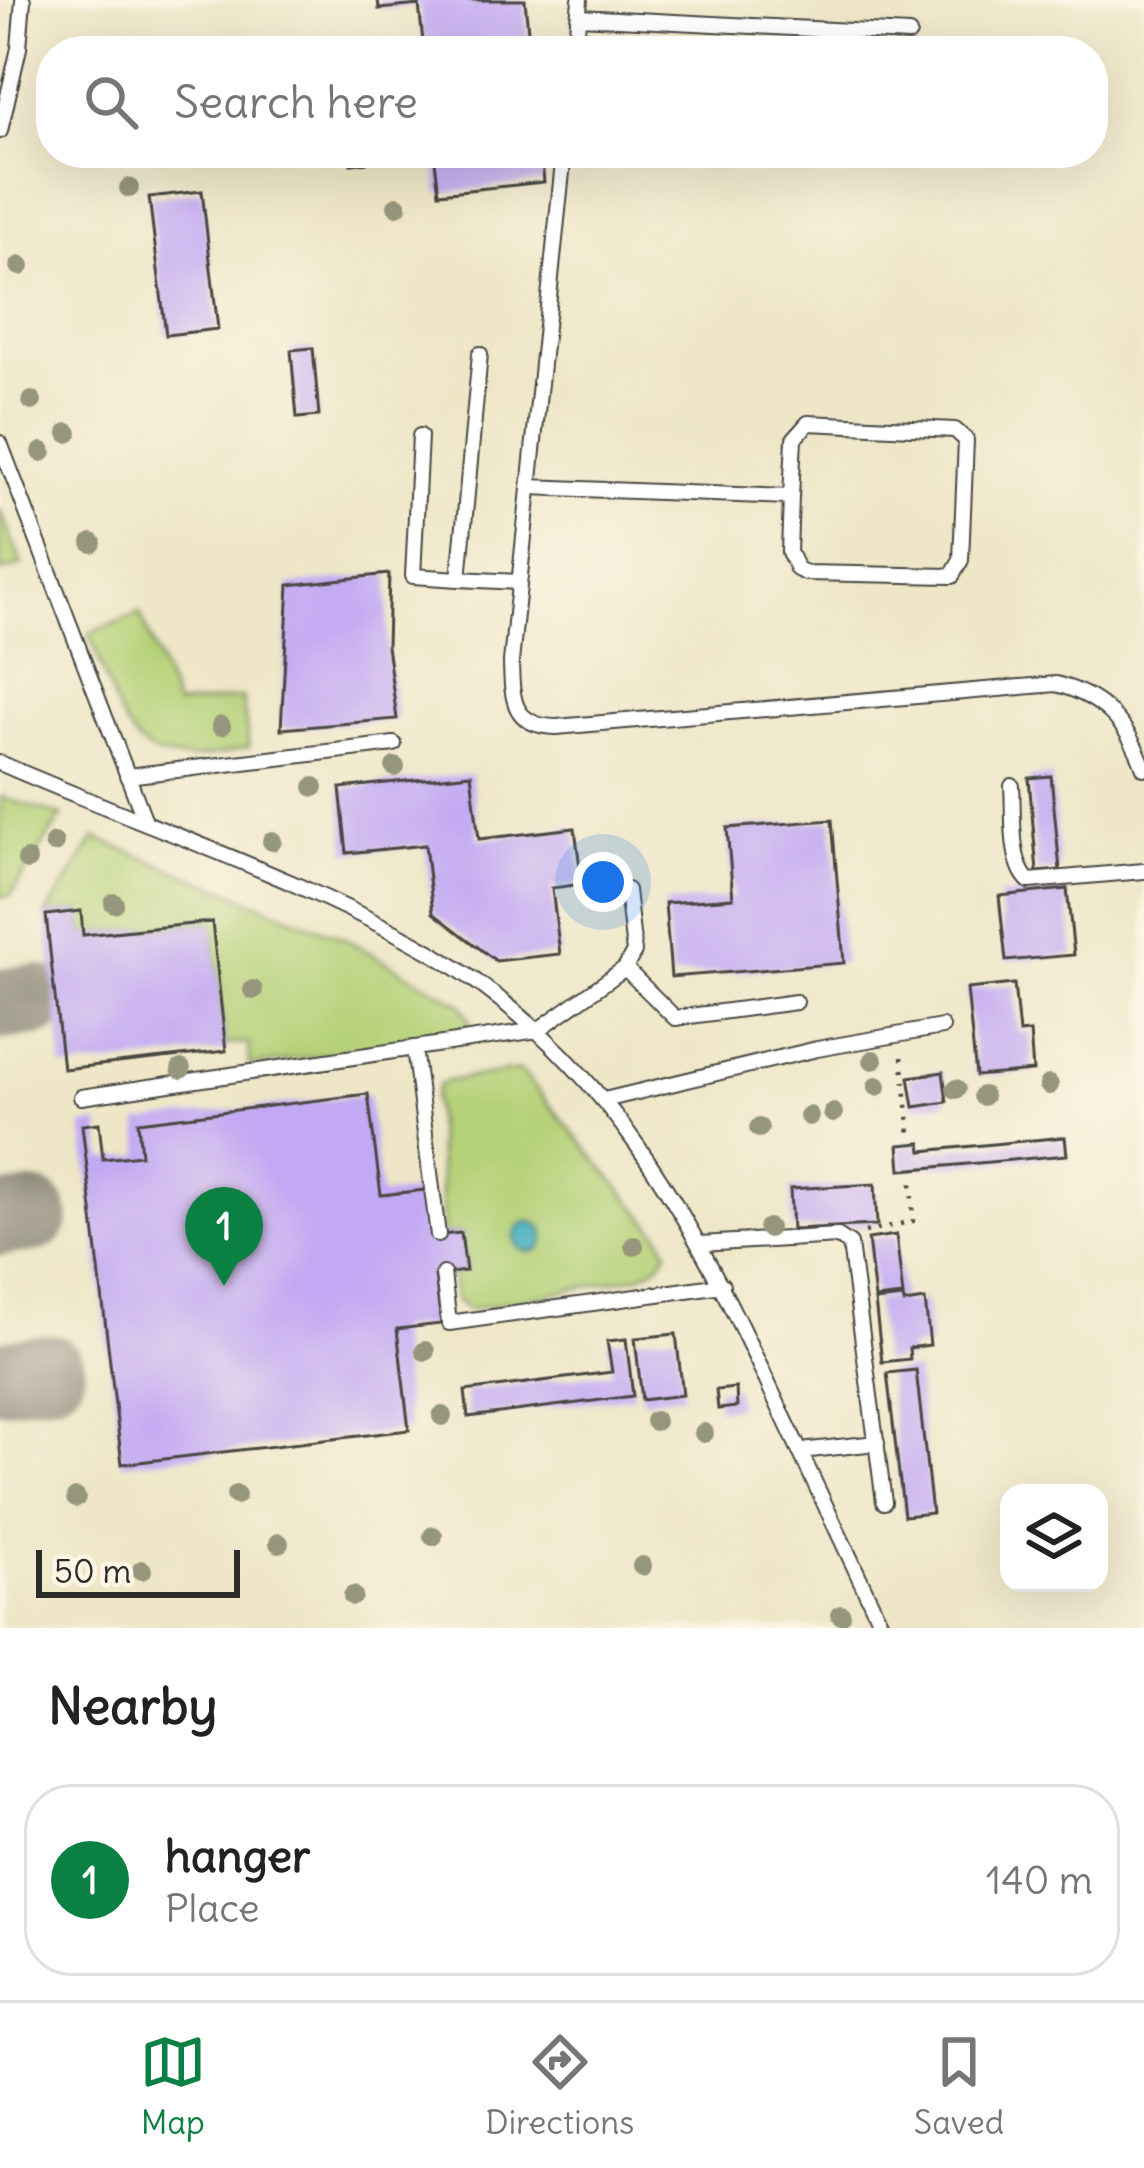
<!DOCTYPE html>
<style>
body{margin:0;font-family:Delius,sans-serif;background:#f6f6f6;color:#222}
.controls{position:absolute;right:36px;bottom:36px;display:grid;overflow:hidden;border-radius:24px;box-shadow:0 12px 48px #0002}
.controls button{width:108px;height:108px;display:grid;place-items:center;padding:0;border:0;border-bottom:3px solid #e0e0e0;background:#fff;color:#222;font:60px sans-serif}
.scale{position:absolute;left:36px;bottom:30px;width:204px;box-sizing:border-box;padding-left:12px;border:6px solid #2b2b2b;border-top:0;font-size:33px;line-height:42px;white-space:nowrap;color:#2b2b2b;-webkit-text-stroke:9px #fcf5e5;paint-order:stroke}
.you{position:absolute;left:603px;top:882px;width:42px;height:42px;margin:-30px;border:9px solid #fff;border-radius:50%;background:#1a73e8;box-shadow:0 0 0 18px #1a73e833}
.badge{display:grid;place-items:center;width:78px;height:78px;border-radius:50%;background:#0b8043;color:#fff;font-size:39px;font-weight:700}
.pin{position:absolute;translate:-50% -99px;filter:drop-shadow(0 3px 6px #0008)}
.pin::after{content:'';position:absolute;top:63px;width:42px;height:36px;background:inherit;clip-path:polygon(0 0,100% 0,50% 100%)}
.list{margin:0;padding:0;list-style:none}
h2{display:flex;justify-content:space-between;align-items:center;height:156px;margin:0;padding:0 48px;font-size:51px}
h2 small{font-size:39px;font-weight:400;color:#767676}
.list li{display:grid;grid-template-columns:78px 1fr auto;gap:36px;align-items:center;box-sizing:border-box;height:192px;margin:0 24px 24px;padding:0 24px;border:3px solid #e0e0e0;border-radius:48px}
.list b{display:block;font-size:45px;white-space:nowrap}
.list p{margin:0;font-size:39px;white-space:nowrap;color:#767676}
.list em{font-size:39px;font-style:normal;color:#767676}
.icon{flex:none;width:66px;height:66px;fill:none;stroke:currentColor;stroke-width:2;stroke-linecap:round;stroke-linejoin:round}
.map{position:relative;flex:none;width:1144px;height:1628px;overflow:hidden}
.search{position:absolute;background:#fff;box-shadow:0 12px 48px #0002;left:36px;right:36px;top:36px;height:132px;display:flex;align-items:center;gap:30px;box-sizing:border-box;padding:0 42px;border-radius:48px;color:#767676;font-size:45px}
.sheet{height:372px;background:#fff}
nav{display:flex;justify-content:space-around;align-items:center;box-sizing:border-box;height:168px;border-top:3px solid #e0e0e0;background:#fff;font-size:33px;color:#767676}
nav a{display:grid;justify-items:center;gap:6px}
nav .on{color:#0b8043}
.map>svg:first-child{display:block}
.green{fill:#b5d178;stroke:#707e52;stroke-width:3}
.water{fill:#40aebd;stroke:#366c74;stroke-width:3}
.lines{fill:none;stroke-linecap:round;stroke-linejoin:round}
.taxiway{stroke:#8c8878;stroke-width:72}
.building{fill:#c3a9f3}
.service-casing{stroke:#484742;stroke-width:18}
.path{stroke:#484742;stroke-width:4.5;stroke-dasharray:3 9;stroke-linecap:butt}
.service{stroke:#fff;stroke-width:14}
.tree{fill:#96967b}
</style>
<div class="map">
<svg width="1144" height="1628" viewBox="0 0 1144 1628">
<rect width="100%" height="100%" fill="#fcf5e5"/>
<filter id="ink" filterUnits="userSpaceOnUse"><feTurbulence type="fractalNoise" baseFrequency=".00833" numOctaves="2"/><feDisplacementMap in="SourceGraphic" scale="24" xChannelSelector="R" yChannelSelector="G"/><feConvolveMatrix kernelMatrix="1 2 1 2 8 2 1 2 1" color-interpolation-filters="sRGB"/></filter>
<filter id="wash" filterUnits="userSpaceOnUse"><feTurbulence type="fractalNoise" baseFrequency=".004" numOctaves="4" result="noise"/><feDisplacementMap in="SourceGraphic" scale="48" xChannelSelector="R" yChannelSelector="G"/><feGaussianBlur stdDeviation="2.7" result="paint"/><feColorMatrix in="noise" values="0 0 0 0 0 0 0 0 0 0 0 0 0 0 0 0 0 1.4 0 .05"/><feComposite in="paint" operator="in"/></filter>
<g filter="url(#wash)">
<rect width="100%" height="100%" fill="#eee6c6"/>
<!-- green -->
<g class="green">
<polygon points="0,509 22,565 0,572"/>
<path d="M 140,613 L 176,706 L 242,698 L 249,747 C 125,783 126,731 89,633 Z"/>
<polygon points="0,797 62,816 10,896 0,897"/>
<polygon points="95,838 344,938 461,1004 471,1022 456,1035 250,1066 248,1043 225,1045 212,922 83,935 81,911 46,915"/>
<polygon points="520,1070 660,1235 668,1251 658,1265 639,1276 469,1310 455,1299 452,1273 466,1270 461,1233 444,1235 434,1098 438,1086 447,1081"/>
</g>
<!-- water -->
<circle class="water" cx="530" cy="1237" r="15"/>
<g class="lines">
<!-- taxiway -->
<g class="taxiway">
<polyline points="0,1004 35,1000"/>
<polyline points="0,1220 33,1216"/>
<polyline points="0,1376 49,1370"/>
</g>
</g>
<g id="blocks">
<!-- building -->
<g class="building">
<polygon points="378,0 525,0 530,51 424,51 419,5 379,9"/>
<polygon points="349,153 422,153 422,156 351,164"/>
<polygon points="434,153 541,153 544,182 439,193"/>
<polygon points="202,191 218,329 166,335 149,197"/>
<polygon points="313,348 319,416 297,418 291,350"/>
<polygon points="389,574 387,646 397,719 281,729 289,585"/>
<polygon points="471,774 479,839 575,828 582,884 552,888 560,954 496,961 433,913 425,845 347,853 340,788"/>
<polygon points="1051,776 1060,870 1037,872 1029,778"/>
<polygon points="832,820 844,963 671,977 665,903 733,898 727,828"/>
<polygon points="1067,889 1074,955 1006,961 999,896"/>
<polygon points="81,911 83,935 212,922 226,1051 63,1069 46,915"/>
<polygon points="1014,984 1019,1033 1030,1032 1033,1071 976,1076 967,989"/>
<polygon points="943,1072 947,1102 914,1107 909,1077"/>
<polygon points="368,1094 381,1195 425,1190 431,1236 461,1233 466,1271 435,1275 441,1324 397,1329 409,1430 122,1464 82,1125 99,1123 103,1159 141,1155 138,1122"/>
<polygon points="1065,1137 1067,1155 901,1170 899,1145 921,1143 922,1151"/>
<polygon points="875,1184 877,1225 792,1229 790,1189"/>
<polygon points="896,1235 903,1296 875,1299 868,1239"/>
<polygon points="903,1298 904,1303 925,1300 930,1345 909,1348 910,1359 882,1362 875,1301"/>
<polygon points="676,1334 683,1395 642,1400 635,1338"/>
<polygon points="626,1339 633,1396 468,1417 465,1391 612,1372 607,1341"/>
<polygon points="916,1370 932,1513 904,1516 887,1373"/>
<polygon points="736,1388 737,1407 718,1409 716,1390"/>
</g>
</g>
</g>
<g filter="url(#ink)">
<use href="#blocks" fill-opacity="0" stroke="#484742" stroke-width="3"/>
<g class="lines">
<defs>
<g id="service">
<polyline points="579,17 909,34"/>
<polyline points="575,51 580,0"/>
<polyline points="0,131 19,48 23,0"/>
<path d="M 564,153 L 511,662 C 512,699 512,726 556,727 L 1056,684 C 1102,696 1128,723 1144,768"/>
<polyline points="480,354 459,579 519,582"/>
<polyline points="420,436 413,576 459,579"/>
<polyline points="0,443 145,821"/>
<polyline points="529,487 791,497 789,552 797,569 806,573 952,576 961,560 966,440 955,430 808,423 794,439 791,497"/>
<path d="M 0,763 C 143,826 295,874 432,953 C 606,1055 689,1214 771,1390 C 808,1469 846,1549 883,1628"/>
<polyline points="127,776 394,744"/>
<path d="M 1012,786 C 1014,812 1009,863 1029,881 L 1144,871"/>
<polyline points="625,968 675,1018 796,1002"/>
<polyline points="414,1048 438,1235"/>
<polyline points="81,1097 538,1030 625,968 634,952 627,890"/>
<polyline points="604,1100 817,1049 942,1027"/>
<polyline points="700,1244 838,1236 850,1244 884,1502"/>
<polyline points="443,1274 449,1323 722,1285"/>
<polyline points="800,1451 877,1443"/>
</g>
</defs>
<!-- service casing -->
<use href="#service" class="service-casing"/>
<!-- path -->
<g class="path">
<polyline points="902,1057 910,1134"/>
<polyline points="865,1232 913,1221 911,1181"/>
</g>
<!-- service -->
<use href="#service" class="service"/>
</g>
<!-- trees -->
<g class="tree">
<circle cx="129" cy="188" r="10"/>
<circle cx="397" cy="206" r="10"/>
<circle cx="20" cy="266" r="10"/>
<circle cx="32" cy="401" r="10"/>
<circle cx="68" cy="433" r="10"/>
<circle cx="42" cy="452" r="10"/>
<circle cx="92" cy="543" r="10"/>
<circle cx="221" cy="726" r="10"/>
<circle cx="395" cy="767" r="10"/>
<circle cx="314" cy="787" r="10"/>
<circle cx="272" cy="841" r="10"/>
<circle cx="54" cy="843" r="10"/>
<circle cx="27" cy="860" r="10"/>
<circle cx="114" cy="903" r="10"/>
<circle cx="253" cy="990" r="10"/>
<circle cx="873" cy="1060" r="10"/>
<circle cx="181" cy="1069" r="10"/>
<circle cx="1049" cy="1085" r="10"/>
<circle cx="877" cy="1086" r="10"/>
<circle cx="956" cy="1089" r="10"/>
<circle cx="983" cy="1096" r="10"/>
<circle cx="833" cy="1113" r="10"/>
<circle cx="809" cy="1116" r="10"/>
<circle cx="759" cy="1128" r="10"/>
<circle cx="768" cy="1228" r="10"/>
<circle cx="634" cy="1246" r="10"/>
<circle cx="425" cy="1351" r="10"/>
<circle cx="442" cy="1416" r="10"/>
<circle cx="655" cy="1421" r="10"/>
<circle cx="704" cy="1433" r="10"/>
<circle cx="236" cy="1495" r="10"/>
<circle cx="76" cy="1498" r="10"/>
<circle cx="433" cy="1536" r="10"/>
<circle cx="279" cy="1543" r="10"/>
<circle cx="642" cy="1566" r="10"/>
<circle cx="142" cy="1570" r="10"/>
<circle cx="353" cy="1596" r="10"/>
<circle cx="841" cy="1615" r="10"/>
</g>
</g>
</svg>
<div class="controls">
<button><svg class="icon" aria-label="layers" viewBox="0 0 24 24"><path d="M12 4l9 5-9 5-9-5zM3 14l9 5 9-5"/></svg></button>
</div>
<div class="scale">50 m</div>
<div class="you"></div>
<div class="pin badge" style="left:224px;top:1286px">1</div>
<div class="search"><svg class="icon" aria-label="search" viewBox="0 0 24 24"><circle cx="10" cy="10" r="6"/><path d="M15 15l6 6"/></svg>Search here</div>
</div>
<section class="sheet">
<h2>Nearby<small></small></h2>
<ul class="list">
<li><span class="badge">1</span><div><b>hanger</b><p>Place</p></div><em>140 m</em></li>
</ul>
</section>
<nav>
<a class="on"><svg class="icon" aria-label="map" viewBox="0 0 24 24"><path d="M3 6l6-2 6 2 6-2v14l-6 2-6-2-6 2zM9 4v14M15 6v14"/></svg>Map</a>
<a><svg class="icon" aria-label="directions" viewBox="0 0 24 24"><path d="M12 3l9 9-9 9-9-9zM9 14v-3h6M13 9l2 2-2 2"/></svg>Directions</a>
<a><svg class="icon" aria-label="saved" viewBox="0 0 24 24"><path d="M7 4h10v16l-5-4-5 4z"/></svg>Saved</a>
</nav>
